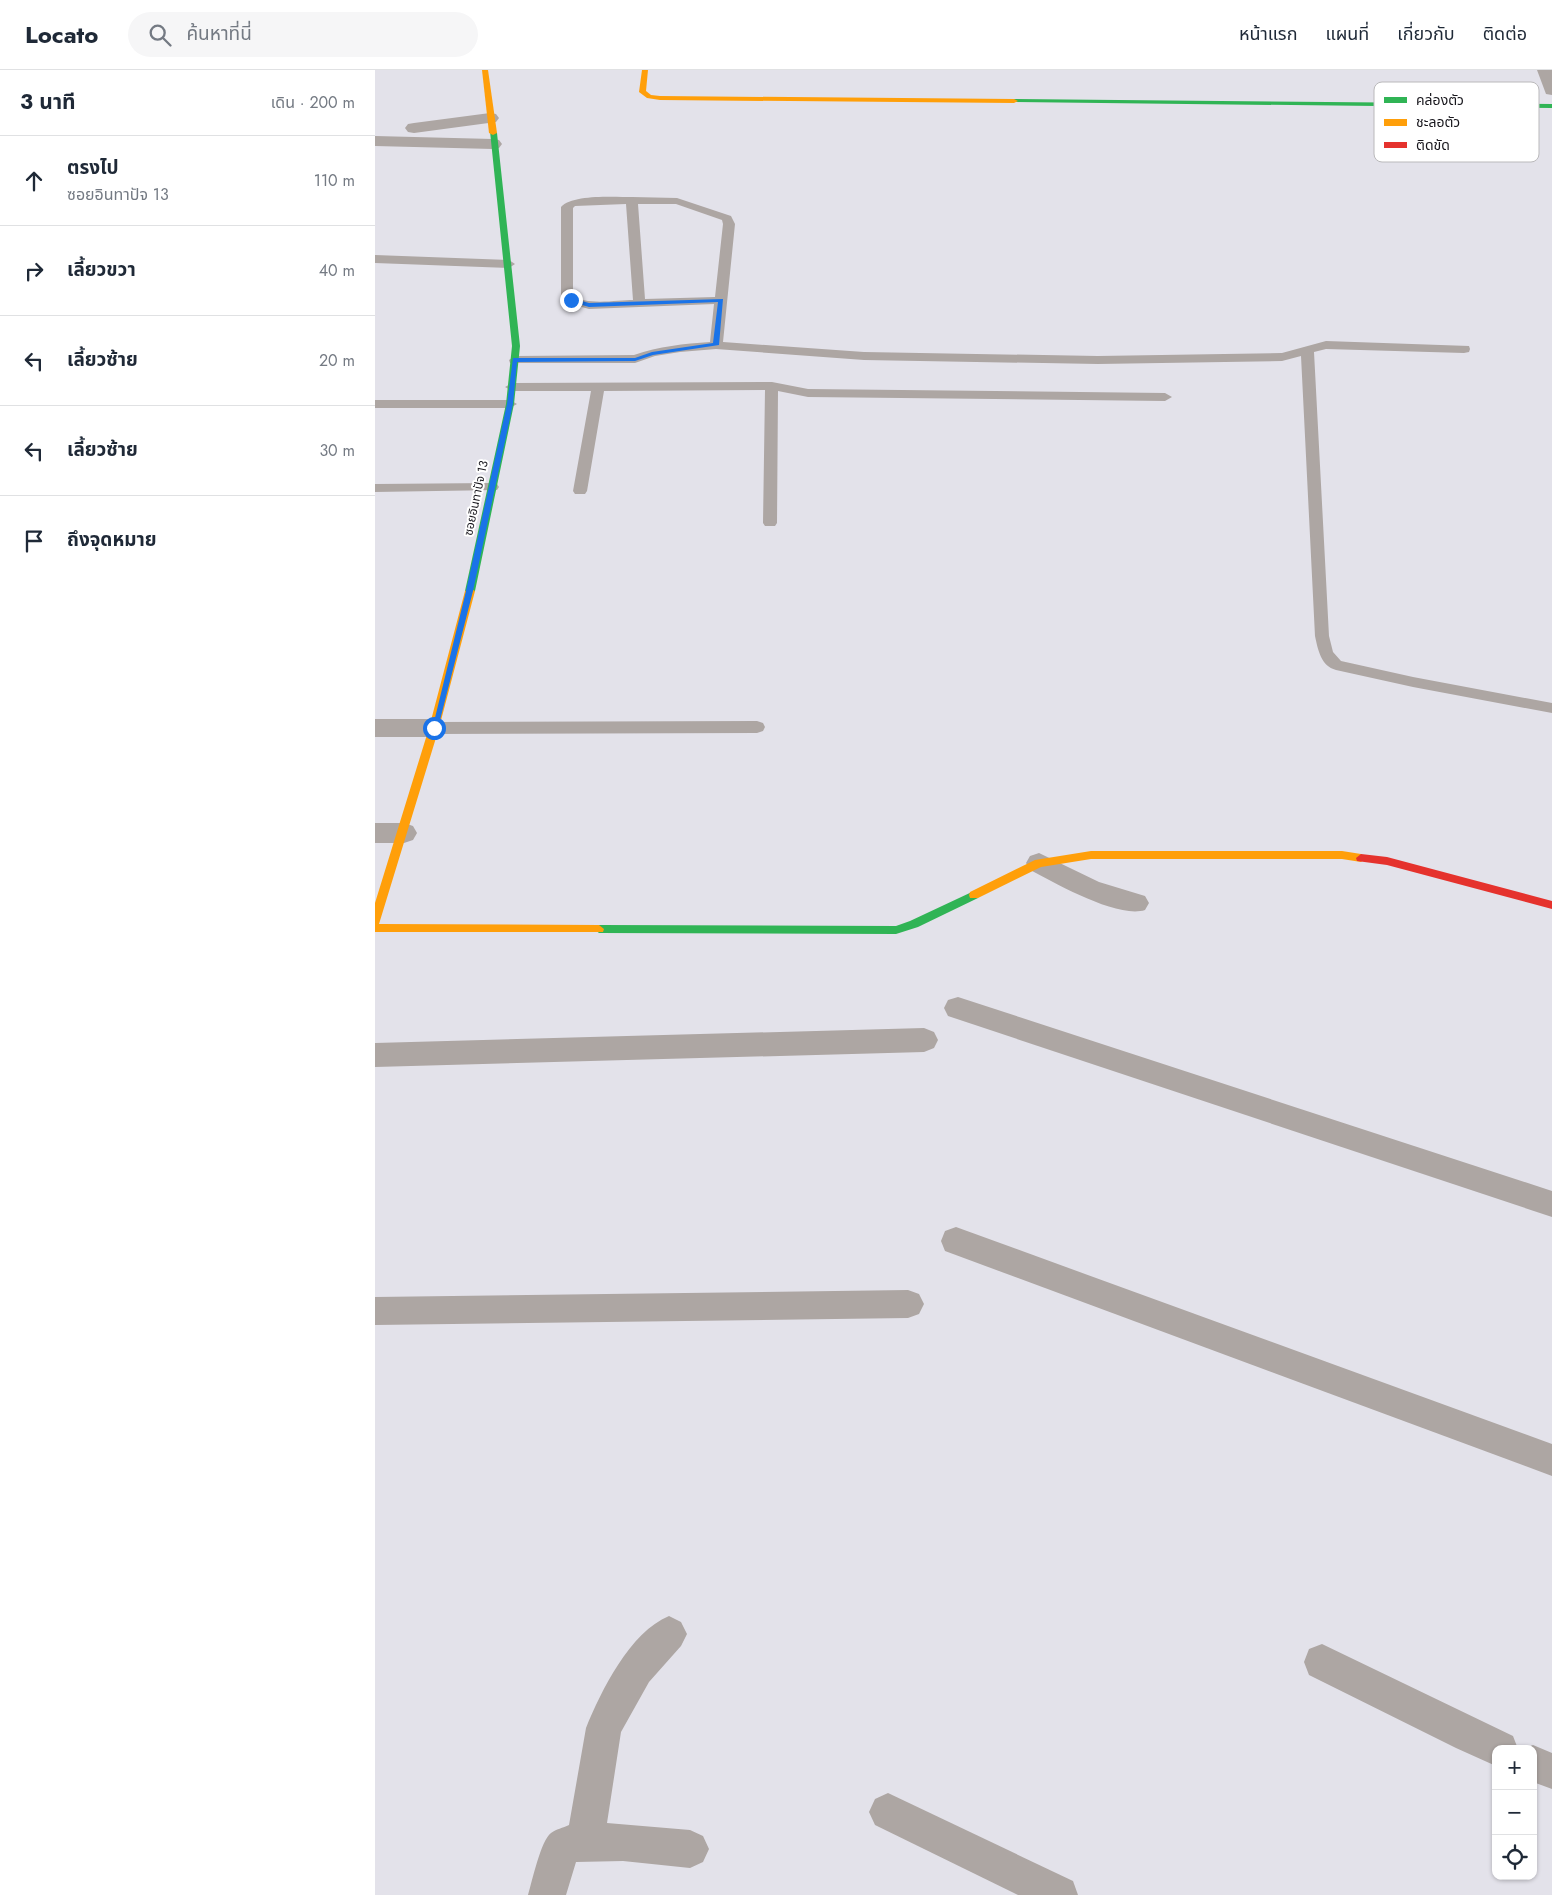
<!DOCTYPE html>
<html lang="th">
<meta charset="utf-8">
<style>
body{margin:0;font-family:Jost,"Noto Sans Thai",sans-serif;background:#f6f6f7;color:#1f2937}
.controls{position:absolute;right:15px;bottom:15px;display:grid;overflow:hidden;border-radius:10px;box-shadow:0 1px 4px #0004}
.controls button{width:45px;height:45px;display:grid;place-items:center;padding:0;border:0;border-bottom:1px solid #e0e1e3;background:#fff;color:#1f2937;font:25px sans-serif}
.stop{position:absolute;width:15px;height:15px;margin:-11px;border:4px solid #1a73e8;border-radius:50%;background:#fff}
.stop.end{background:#1a73e8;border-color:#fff;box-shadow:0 1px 5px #0008}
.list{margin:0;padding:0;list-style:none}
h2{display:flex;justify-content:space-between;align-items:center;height:65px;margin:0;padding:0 20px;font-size:21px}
h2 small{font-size:16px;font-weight:400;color:#747a83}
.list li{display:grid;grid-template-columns:32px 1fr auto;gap:15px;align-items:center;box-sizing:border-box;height:90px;padding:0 20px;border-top:1px solid #e0e1e3}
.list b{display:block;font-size:19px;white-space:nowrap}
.list p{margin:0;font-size:16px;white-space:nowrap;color:#747a83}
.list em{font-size:16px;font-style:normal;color:#747a83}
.icon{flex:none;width:28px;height:28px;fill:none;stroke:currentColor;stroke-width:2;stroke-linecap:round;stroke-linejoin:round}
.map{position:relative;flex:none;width:1177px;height:1825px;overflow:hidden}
header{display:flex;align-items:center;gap:30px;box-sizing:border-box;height:70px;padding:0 25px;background:#fff;border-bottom:1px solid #e0e1e3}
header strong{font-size:24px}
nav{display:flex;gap:28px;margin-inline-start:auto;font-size:18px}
.search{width:350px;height:45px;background:#f6f6f7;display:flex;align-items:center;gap:12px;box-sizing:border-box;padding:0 18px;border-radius:28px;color:#747a83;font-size:19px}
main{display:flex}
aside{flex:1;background:#fff}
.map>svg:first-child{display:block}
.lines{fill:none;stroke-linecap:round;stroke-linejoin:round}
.lane{fill:#ada6a3;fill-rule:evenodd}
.street{fill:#ada6a3;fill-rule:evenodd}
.fast{fill:#30b455;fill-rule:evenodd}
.slow{fill:#ff9f0a;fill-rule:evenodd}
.jam{fill:#e5322d;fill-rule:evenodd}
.route{fill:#1a73e8}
.labels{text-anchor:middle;stroke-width:4;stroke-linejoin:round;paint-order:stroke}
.far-street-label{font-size:12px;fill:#18171d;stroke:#fff}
.key{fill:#fff;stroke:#bab9bb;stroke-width:1}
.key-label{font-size:14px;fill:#18171d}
</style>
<header>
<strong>Locato</strong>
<div class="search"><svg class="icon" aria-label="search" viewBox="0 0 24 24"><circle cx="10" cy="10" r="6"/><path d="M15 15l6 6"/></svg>ค้นหาที่นี่</div>
<nav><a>หน้าแรก</a><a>แผนที่</a><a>เกี่ยวกับ</a><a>ติดต่อ</a></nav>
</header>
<main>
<aside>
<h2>3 นาที<small>เดิน · 200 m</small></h2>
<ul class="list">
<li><svg class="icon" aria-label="ahead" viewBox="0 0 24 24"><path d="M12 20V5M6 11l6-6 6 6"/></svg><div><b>ตรงไป</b><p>ซอยอินทาปัจ 13</p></div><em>110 m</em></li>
<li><svg class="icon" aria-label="right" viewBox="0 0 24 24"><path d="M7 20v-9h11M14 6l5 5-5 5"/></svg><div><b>เลี้ยวขวา</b></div><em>40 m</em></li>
<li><svg class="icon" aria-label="left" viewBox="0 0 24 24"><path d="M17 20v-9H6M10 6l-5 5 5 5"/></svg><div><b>เลี้ยวซ้าย</b></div><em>20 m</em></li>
<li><svg class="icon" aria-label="left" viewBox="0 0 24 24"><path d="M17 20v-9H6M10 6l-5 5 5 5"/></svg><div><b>เลี้ยวซ้าย</b></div><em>30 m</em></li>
<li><svg class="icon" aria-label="arrive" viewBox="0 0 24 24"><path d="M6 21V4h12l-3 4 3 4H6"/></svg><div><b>ถึงจุดหมาย</b></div></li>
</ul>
</aside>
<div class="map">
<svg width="1177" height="1825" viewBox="0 0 1177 1825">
<rect width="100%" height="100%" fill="#e3e2ea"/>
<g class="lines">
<!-- lane -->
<g class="lane">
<path d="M 257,127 L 302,128 L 356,146 L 360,154 L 348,272 L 489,282 L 723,286 L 907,283 L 951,271 L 1094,276 L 1095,279 L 1094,282 L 1089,283 L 951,279 L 939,282 L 954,566 L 958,582 L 966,591 L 1038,607 L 1177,633 L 1177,643 L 1038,617 L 961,600 C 946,596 943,580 940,566 L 926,286 L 907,291 L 723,294 L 489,290 L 341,279 L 305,282 L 280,286 L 260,293 L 135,293 L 134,290 L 140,286 L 259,285 C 284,276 309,274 335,272 L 339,234 L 214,239 L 192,233 L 186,225 L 186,137 C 197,124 240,127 257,127 ZM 251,134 L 258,230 C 243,230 209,236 198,225 L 198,138 L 200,136 ZM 263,134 L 301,134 L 347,150 L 348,154 L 340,227 L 270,229 Z"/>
<polygon points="0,185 134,190 140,194 134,198 0,193"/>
<polygon points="397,312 433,319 790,323 797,327 790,331 433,327 403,321 402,453 400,456 390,456 388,453 390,320 229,321 212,421 210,424 200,424 198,421 216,321 137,321 130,317 137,313"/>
<polygon points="0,330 135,330 142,334 135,338 0,338"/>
<polygon points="117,413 122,414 124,417 122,420 0,422 0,414"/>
<polygon points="382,651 388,653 390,657 388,661 382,663 59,664 53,662 51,658 53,654 59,652"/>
</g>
<!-- street -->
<g class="street">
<polygon points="1162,0 1177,0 1177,25 1171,24"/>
<polygon points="115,43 121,44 124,48 121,52 39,63 33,62 30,58 33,54 39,53"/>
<polygon points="0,66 118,69 124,70 127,74 124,78 118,79 0,76"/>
<polygon points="0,649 59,649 68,652 71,658 68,664 59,667 0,667"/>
<polygon points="0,753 29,753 38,756 42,763 38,770 29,773 0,773"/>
<path d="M 664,783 L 724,812 L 770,826 L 774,833 L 770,840 C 743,849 680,813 655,800 L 651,793 L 655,786 Z"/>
<polygon points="583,927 1177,1121 1177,1147 573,946 569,938 573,930"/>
<polygon points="549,958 559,962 563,970 559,978 549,982 0,997 0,973"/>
<polygon points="581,1157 1177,1374 1177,1406 570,1181 566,1171 570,1161"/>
<polygon points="533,1220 544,1224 549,1234 544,1244 533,1248 0,1255 0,1227"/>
<path d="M 294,1546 L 306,1552 L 312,1564 L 306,1576 L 274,1612 L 246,1662 L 232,1753 L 315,1760 L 328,1766 L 334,1779 L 328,1792 L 315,1798 L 248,1791 L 201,1792 L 191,1825 L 153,1825 C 157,1812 166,1770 176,1763 C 181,1759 188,1758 194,1755 L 211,1658 C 226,1621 255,1562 294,1546 Z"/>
<polygon points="947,1574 1138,1666 1143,1679 1121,1679 1121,1696 1081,1678 934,1605 929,1592 934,1579"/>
<polygon points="1158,1675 1177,1683 1177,1719 1158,1712 1158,1679 1148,1679"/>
<polygon points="513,1723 698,1811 703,1825 643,1825 500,1755 494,1742 500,1729"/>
</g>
<!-- fast -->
<g class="fast">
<polygon points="639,29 1177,34 1177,38 637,32 635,31"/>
<polygon points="115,61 122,63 145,276 139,334 100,521 95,524 90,521 131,334 137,276"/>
<polygon points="599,821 603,822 604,825 603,828 543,857 521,864 224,863 219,859 224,855 521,856 535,851"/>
</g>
<!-- slow -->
<g class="slow">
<polygon points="107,0 113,0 122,63 118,65 114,63"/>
<polygon points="267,0 273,0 271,21 276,25 285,26 639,29 643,31 639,33 285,30 272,28 264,22"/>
<polygon points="95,518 100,521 64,658 4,854 224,855 229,859 228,862 0,862 0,833 54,658 90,521"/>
<polygon points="716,781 967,781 986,784 991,788 986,792 967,789 716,789 666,797 603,828 595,828 594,825 595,822 660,790"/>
</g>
<!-- jam -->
<polygon class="jam" points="986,784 1012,787 1177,831 1177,839 1012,795 982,791 981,788"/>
</g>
<!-- route -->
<polygon class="route" points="196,228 214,233 348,229 344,275 278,285 260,291 142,292 138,334 98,521 63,658 57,660 91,521 132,334 138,288 260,288 277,282 338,273 343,232 214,237 194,231"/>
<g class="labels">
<!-- far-street labels -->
<g class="far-street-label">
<text transform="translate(101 428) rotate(-78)" y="4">ซอยอินทาปัจ 13</text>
</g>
</g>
<!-- legend -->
<rect x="999" y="12" width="165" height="80" rx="8" class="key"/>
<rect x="1009" y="27" width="23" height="6" fill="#30b455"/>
<rect x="1009" y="49" width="23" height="7" fill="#ff9f0a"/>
<rect x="1009" y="72" width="23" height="6" fill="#e5322d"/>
<g class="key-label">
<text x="1041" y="35">คล่องตัว</text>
<text x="1041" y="57">ชะลอตัว</text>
<text x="1041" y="80">ติดขัด</text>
</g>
</svg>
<div class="controls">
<button>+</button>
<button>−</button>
<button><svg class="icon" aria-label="locate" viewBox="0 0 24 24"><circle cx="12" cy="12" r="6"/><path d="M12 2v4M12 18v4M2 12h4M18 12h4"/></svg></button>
</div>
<div class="stop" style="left:59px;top:658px"></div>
<div class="stop end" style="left:196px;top:230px"></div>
</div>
</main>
